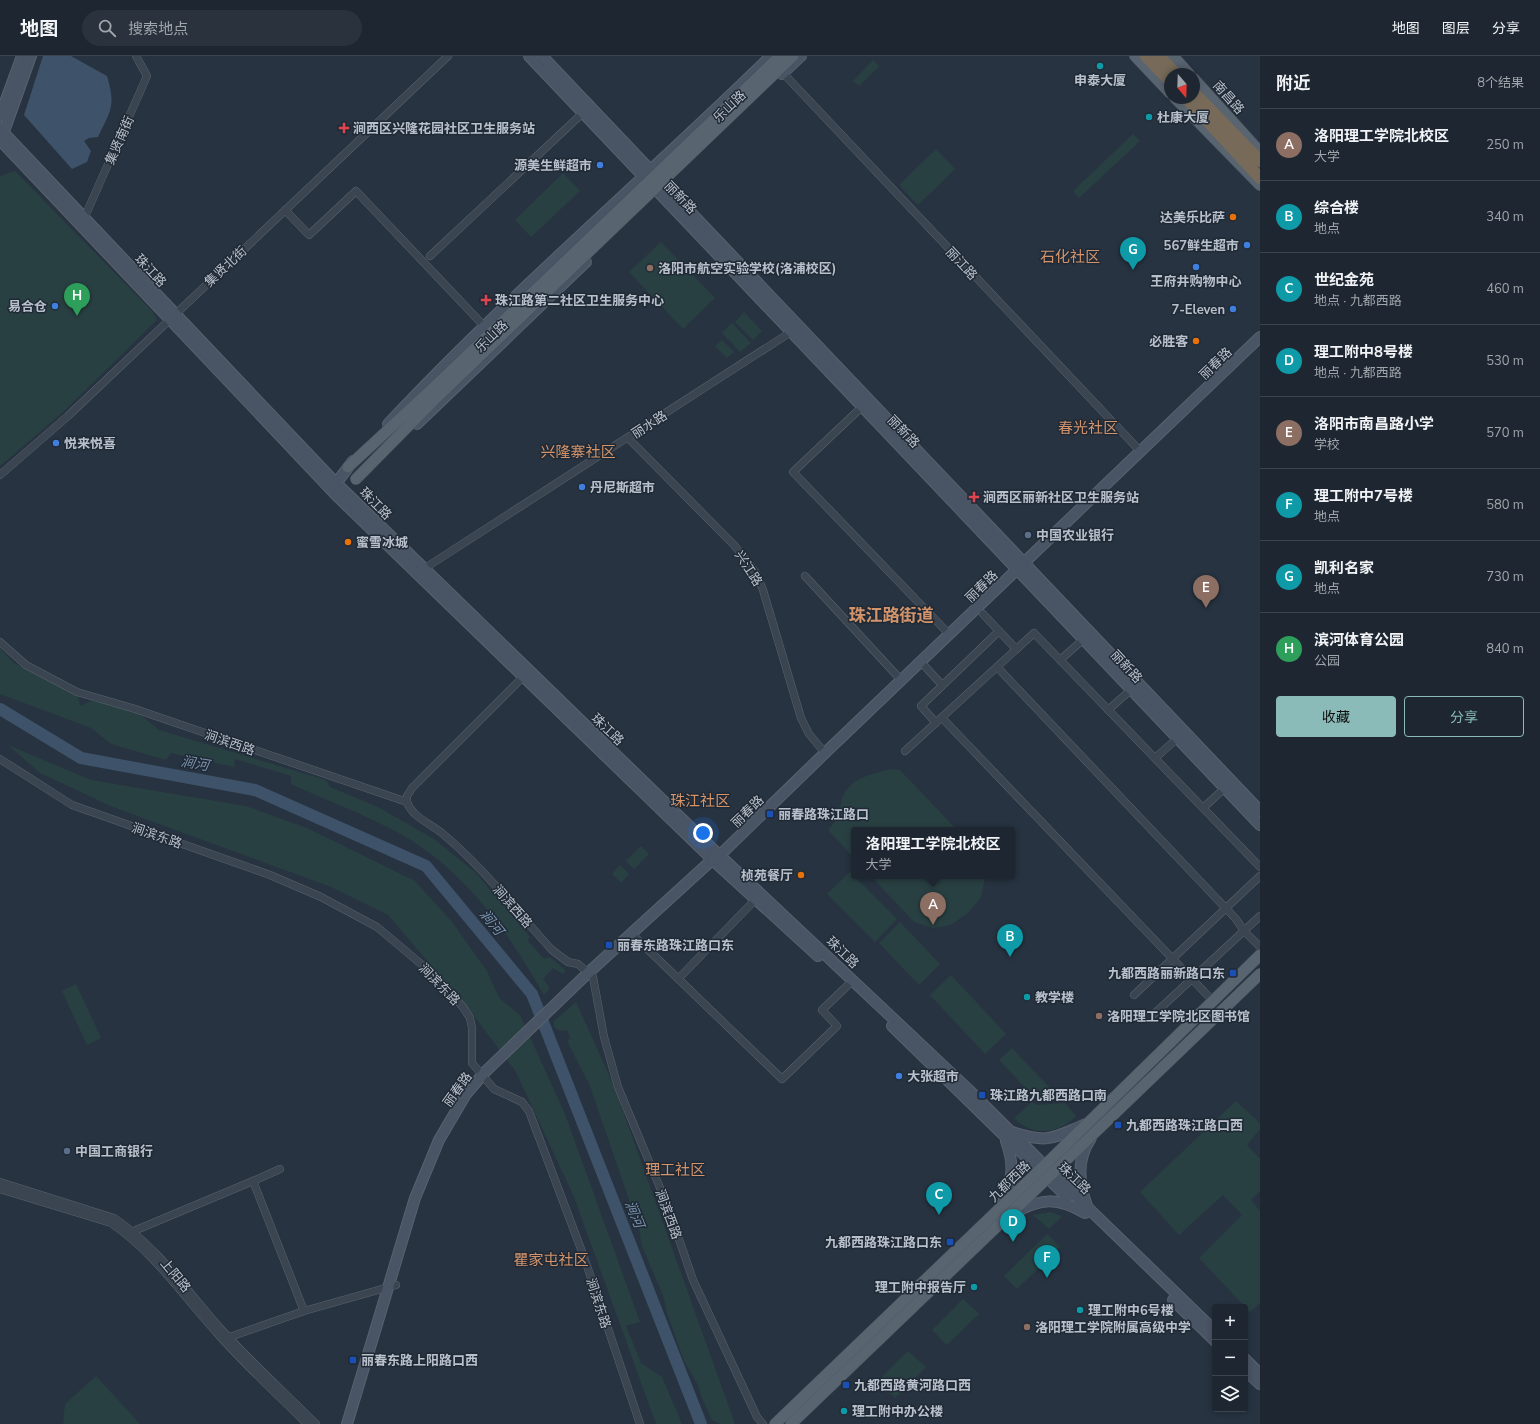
<!DOCTYPE html>
<html lang="zh">
<meta charset="utf-8">
<style>
body{margin:0;font-family:"Nunito Sans","Noto Sans SC",sans-serif;background:#2a323d;color:#f1f3f6}
.controls{position:absolute;right:12px;bottom:12px;display:grid;overflow:hidden;border-radius:4px;box-shadow:0 2px 6px #0003}
.controls button{width:36px;height:36px;display:grid;place-items:center;padding:0;border:0;border-bottom:1px solid #3b434d;background:#1d2631;color:#f1f3f6;font:20px sans-serif}
.compass{position:absolute;left:1164px;top:12px;width:36px;height:36px;border-radius:50%;background:#1d2631;box-shadow:0 2px 6px #0003;rotate:161deg}
.you{position:absolute;left:703px;top:777px;width:14px;height:14px;margin:-10px;border:3px solid #fff;border-radius:50%;background:#1a73e8;box-shadow:0 0 0 6px #1a73e833}
.badge{display:grid;place-items:center;width:26px;height:26px;border-radius:50%;background:#8bbbb9;color:#fff;font-size:13px;font-weight:700}
.pin{position:absolute;translate:-50% -33px;filter:drop-shadow(0 1px 2px #0008)}
.pin::after{content:'';position:absolute;top:21px;width:14px;height:12px;background:inherit;clip-path:polygon(0 0,100% 0,50% 100%)}
.popup{position:absolute;left:851px;top:771px;width:164px;height:52px;box-sizing:border-box;display:grid;place-content:center;border-radius:4px;background:#1d2631;filter:drop-shadow(0 1px 3px #0005);font-size:13px;white-space:nowrap;color:#a0a5ab}
.popup b{font-size:15px;color:#f1f3f6}
.popup::after{content:'';position:absolute;left:50%;top:100%;margin-left:-8px;border:8px solid transparent;border-top-color:#1d2631}
.list{margin:0;padding:0;list-style:none}
h2{display:flex;justify-content:space-between;align-items:center;height:52px;margin:0;padding:0 16px;font-size:17px}
h2 small{font-size:13px;font-weight:400;color:#a0a5ab}
.list li{display:grid;grid-template-columns:26px 1fr auto;gap:12px;align-items:center;box-sizing:border-box;height:72px;padding:0 16px;border-top:1px solid #3b434d}
.list b{display:block;font-size:15px;white-space:nowrap}
.list p{margin:0;font-size:13px;white-space:nowrap;color:#a0a5ab}
.list em{font-size:13px;font-style:normal;color:#a0a5ab}
.actions{display:flex;gap:8px;padding:12px 16px}
.actions a{flex:1;padding:9px 0;border:1px solid #8bbbb9;border-radius:4px;text-align:center;font-size:14px;color:#8bbbb9}
.actions .main{background:#8bbbb9;color:#111}
.icon{flex:none;width:22px;height:22px;fill:none;stroke:currentColor;stroke-width:2;stroke-linecap:round;stroke-linejoin:round}
.map{position:relative;flex:none;width:1260px;height:1368px;overflow:hidden}
header{display:flex;align-items:center;gap:24px;box-sizing:border-box;height:56px;padding:0 20px;background:#1d2631;border-bottom:1px solid #3b434d}
header strong{font-size:19px}
nav{display:flex;gap:22px;margin-inline-start:auto;font-size:14px}
.search{width:280px;height:36px;background:#2a323d;display:flex;align-items:center;gap:10px;box-sizing:border-box;padding:0 14px;border-radius:22px;color:#a0a5ab;font-size:15px}
main{display:flex}
aside{flex:1;background:#1d2631}
.map>svg:first-child{display:block}
.green{fill:#294042}
.water{fill:#3e5269}
.lines{fill:none;stroke-linecap:round;stroke-linejoin:round}
.river{stroke:#3e5269;stroke-width:12}
.street-casing{stroke:#59636e;stroke-width:8}
.secondary-casing{stroke:#59636e;stroke-width:12}
.primary-casing{stroke:#454e5a;stroke-width:12}
.highway-casing{stroke:#46505b;stroke-width:14}
.street{stroke:#3b4551;stroke-width:7}
.secondary{stroke:#495464;stroke-width:10}
.primary{stroke:#596471;stroke-width:11}
.highway{stroke:#776a59;stroke-width:12}
.primary-bridge-casing{stroke:#454e5a;stroke-width:12;stroke-linecap:butt}
.primary-bridge{stroke:#596471;stroke-width:11}
.culture-dot{fill:#0f9aa8;stroke:#202a36;stroke-width:1.5}
.health-dot{fill:#e0444e;stroke:#202a36;stroke-width:1.5}
.shop-dot{fill:#3f7fe0;stroke:#202a36;stroke-width:1.5}
.food-dot{fill:#e8710a;stroke:#202a36;stroke-width:1.5}
.education-dot{fill:#8d6e63;stroke:#202a36;stroke-width:1.5}
.service-dot{fill:#5c6f8a;stroke:#202a36;stroke-width:1.5}
.transit-dot{fill:#1a4fb4;stroke:#202a36;stroke-width:1.5}
.labels{text-anchor:middle;stroke-width:3;stroke-linejoin:round;paint-order:stroke}
.poi-label{font-size:13px;font-weight:bold;fill:#b8c0cb;stroke:#202a36;text-anchor:start}
.street-label{font-size:13px;fill:#b8c0cb;stroke:#202a36}
.water-label{font-size:14px;font-style:italic;fill:#7a92ad;stroke:#202a36}
.quarter-label{font-size:15px;fill:#d3946b;stroke:#202a36}
.district-label{font-size:17px;font-weight:bold;fill:#d3946b;stroke:#202a36}
</style>
<header>
<strong>地图</strong>
<div class="search"><svg class="icon" aria-label="search" viewBox="0 0 24 24"><circle cx="10" cy="10" r="6"/><path d="M15 15l6 6"/></svg>搜索地点</div>
<nav><a>地图</a><a>图层</a><a>分享</a></nav>
</header>
<main>
<div class="map">
<svg width="1260" height="1368" viewBox="0 0 1260 1368">
<rect width="100%" height="100%" fill="#273341"/>
<!-- green -->
<g class="green">
<polygon points="873,4 879,10 859,30 853,25"/>
<polygon points="1133,78 1140,85 1079,142 1073,135"/>
<polygon points="936,93 955,113 918,149 899,129"/>
<polygon points="15,115 152,255 157,264 63,356 0,410 0,120"/>
<polygon points="563,117 580,135 531,181 515,164"/>
<polygon points="661,186 715,242 683,273 629,216"/>
<polygon points="744,256 762,275 753,284 735,266"/>
<polygon points="732,267 751,287 740,296 722,277"/>
<polygon points="722,284 734,296 727,302 715,290"/>
<path d="M 0,592 L 14,607 L 77,636 L 80,650 L 91,645 L 132,652 L 159,674 L 326,724 L 330,731 L 378,751 L 434,783 L 476,817 L 530,881 L 527,884 L 544,903 L 550,901 L 566,915 L 563,918 L 553,912 L 543,923 L 550,932 L 544,939 C 508,875 463,812 397,776 C 363,758 326,744 291,728 L 291,720 L 235,703 L 234,711 L 171,697 L 166,704 L 111,688 L 91,672 L 0,638 Z"/>
<polygon points="8,689 91,724 246,750 307,772 415,825 452,866 487,915 499,942 520,959 565,1058 640,1266 626,1270 641,1307 662,1321 682,1368 656,1368 574,1141 516,1016 471,956 388,859 331,831 113,751 40,717"/>
<path d="M 891,713 L 900,714 L 957,774 L 854,774 L 854,802 L 828,774 C 839,763 837,761 841,747 C 847,722 869,719 891,713 Z"/>
<polygon points="641,790 649,798 634,813 626,805"/>
<polygon points="620,809 629,818 621,827 612,818"/>
<polygon points="850,816 897,863 875,886 827,838"/>
<polygon points="871,820 985,820 985,821 981,841 969,856 951,869 933,872 914,866"/>
<polygon points="900,866 940,908 919,929 879,887"/>
<polygon points="951,919 1006,978 985,998 930,939"/>
<polygon points="76,928 101,982 87,989 62,935"/>
<polygon points="576,946 614,1030 735,1368 721,1368 712,1364 701,1340 698,1329 684,1305 667,1257 663,1239 641,1188 640,1176 590,1030 568,987 568,983 571,984 567,974 561,975 555,972 553,966"/>
<polygon points="1012,992 1050,1032 1037,1044 999,1004"/>
<polygon points="1236,1045 1260,1067 1260,1073 1247,1089 1260,1103 1260,1135 1251,1144 1260,1155 1260,1247 1250,1256 1199,1202 1242,1159 1223,1139 1179,1179 1140,1136"/>
<path d="M 1032,1046 L 1037,1049 L 1065,1047 L 1076,1060 C 1058,1078 1033,1081 1014,1062 Z"/>
<polygon points="1050,1156 1062,1160 1049,1173 1033,1159"/>
<polygon points="1047,1178 1060,1191 1017,1233 1004,1220"/>
<polygon points="963,1243 979,1258 947,1289 932,1274"/>
<polygon points="908,1295 926,1311 895,1342 878,1325"/>
<polygon points="96,1320 140,1368 63,1368 65,1348"/>
</g>
<!-- water -->
<path class="water" d="M 43,0 L 71,0 L 107,20 C 116,50 111,54 98,81 L 89,82 L 84,85 L 91,95 L 87,106 L 72,113 L 24,59 Z"/>
<g class="lines">
<!-- river -->
<polyline class="river" points="0,653 81,702 255,734 426,810 532,938 701,1368"/>
<defs>
<g id="street">
<polyline points="783,17 1141,396"/>
<polyline points="285,154 309,179 356,135 485,271"/>
<polyline points="83,165 147,20 136,0"/>
<polyline points="430,200 586,54"/>
<polyline points="865,348 793,416 949,578"/>
<polyline points="628,382 734,489 756,517 763,534 801,662 809,678 825,697"/>
<polyline points="0,419 68,360 448,0"/>
<polyline points="422,514 794,274"/>
<polyline points="805,520 901,624"/>
<polyline points="983,558 1016,593"/>
<path d="M 0,586 L 26,609 L 77,636 L 132,652 L 407,746 C 413,762 430,767 443,778 C 484,812 516,855 552,894 L 568,906 L 578,908 L 593,921 L 604,981 L 618,1031 L 668,1151 L 693,1224 L 757,1361 L 763,1368"/>
<polyline points="1060,604 1086,581"/>
<polyline points="921,606 942,629"/>
<polyline points="997,611 1236,863 1244,875 1260,891"/>
<polyline points="1108,654 1134,631"/>
<polyline points="942,662 1213,945"/>
<polyline points="936,667 921,650 999,575"/>
<polyline points="905,695 1034,577 1260,811"/>
<polyline points="1155,702 1180,680"/>
<polyline points="0,703 72,749 270,819 321,841 377,871 433,918 463,951 470,962 472,972 472,1007 494,1033 522,1046 529,1055 584,1201 640,1368"/>
<polyline points="407,746 407,740 412,732 524,620"/>
<polyline points="1203,752 1227,730"/>
<polyline points="636,882 782,1023 837,970 822,954 849,928"/>
<polyline points="678,923 755,844"/>
<polyline points="1134,939 1260,820"/>
<polyline points="1154,958 1260,860"/>
<polyline points="280,1113 253,1125 304,1255"/>
<path d="M 0,1126 L 114,1162 C 158,1192 185,1232 219,1271 C 250,1305 284,1336 316,1368"/>
<path d="M 0,1133 L 111,1167 C 156,1198 181,1238 217,1277 C 245,1309 277,1338 307,1368"/>
<polyline points="129,1177 253,1125"/>
<polyline points="227,1282 304,1255 396,1229"/>
</g>
<g id="secondary">
<polyline points="529,0 1260,769"/>
<polyline points="542,0 1260,755"/>
<polyline points="782,18 801,0"/>
<polyline points="0,60 22,0"/>
<polyline points="0,73 330,421 714,794 969,1034 1053,1118 1215,1275"/>
<polyline points="2,81 31,0"/>
<polyline points="0,84 338,441 717,808 818,900"/>
<path d="M 388,368 C 509,239 644,124 771,0"/>
<polyline points="417,368 586,206"/>
<polyline points="334,430 353,405"/>
<polyline points="892,970 1067,1141"/>
<path d="M 1012,1076 C 1049,1088 1052,1082 1086,1068"/>
<path d="M 1002,1150 C 1011,1124 1016,1113 1006,1085"/>
<path d="M 1087,1150 C 1079,1127 1076,1104 1091,1082"/>
<path d="M 1014,1157 C 1041,1142 1057,1141 1085,1157"/>
<polyline points="1173,1244 1215,1285"/>
<polyline points="1245,1303 1260,1318"/>
<polyline points="1245,1314 1260,1328"/>
<polyline points="347,1368 415,1142 439,1084 466,1038 485,1016 587,918 713,803 720,799 825,697 1260,281"/>
</g>
<g id="primary">
<polyline points="1135,0 1170,37"/>
<polyline points="1173,0 1189,18"/>
<polyline points="1194,23 1260,96"/>
<polyline points="1175,42 1260,129"/>
<polyline points="348,411 427,338"/>
<polyline points="356,423 434,344"/>
<polyline points="775,1368 1044,1110 1260,899"/>
<polyline points="791,1368 1260,918"/>
</g>
<g id="highway">
<polyline points="1146,0 1170,25"/>
<polyline points="1159,0 1176,18"/>
<polyline points="1194,37 1260,105"/>
<polyline points="1186,42 1260,122"/>
</g>
</defs>
<!-- street casing -->
<use href="#street" class="street-casing"/>
<!-- secondary casing -->
<use href="#secondary" class="secondary-casing"/>
<!-- primary casing -->
<use href="#primary" class="primary-casing"/>
<!-- highway casing -->
<use href="#highway" class="highway-casing"/>
<!-- street -->
<use href="#street" class="street"/>
<!-- secondary -->
<use href="#secondary" class="secondary"/>
<!-- primary -->
<use href="#primary" class="primary"/>
<!-- highway -->
<use href="#highway" class="highway"/>
<defs>
<g id="primary-bridge">
<polyline points="427,338 780,0"/>
<polyline points="434,344 793,0"/>
</g>
</defs>
<!-- primary-bridge casing -->
<use href="#primary-bridge" class="primary-bridge-casing"/>
<!-- primary-bridge -->
<use href="#primary-bridge" class="primary-bridge"/>
</g>
<!-- markers -->
<g class="culture-dot">
<circle cx="1100" cy="10" r="4"/>
<circle cx="1149" cy="61" r="4"/>
<circle cx="1027" cy="941" r="4"/>
<circle cx="974" cy="1231" r="4"/>
<circle cx="1080" cy="1254" r="4"/>
<circle cx="844" cy="1355" r="4"/>
</g>
<g class="health-dot">
<path d="M342 66h4v4h4v4h-4v4h-4v-4h-4v-4h4z"/>
<path d="M484 238h4v4h4v4h-4v4h-4v-4h-4v-4h4z"/>
<path d="M972 435h4v4h4v4h-4v4h-4v-4h-4v-4h4z"/>
</g>
<g class="shop-dot">
<circle cx="600" cy="109" r="4"/>
<circle cx="1247" cy="189" r="4"/>
<circle cx="1196" cy="211" r="4"/>
<circle cx="55" cy="250" r="4"/>
<circle cx="1233" cy="253" r="4"/>
<circle cx="56" cy="387" r="4"/>
<circle cx="582" cy="431" r="4"/>
<circle cx="899" cy="1020" r="4"/>
</g>
<g class="food-dot">
<circle cx="1233" cy="161" r="4"/>
<circle cx="1196" cy="285" r="4"/>
<circle cx="348" cy="486" r="4"/>
<circle cx="801" cy="819" r="4"/>
</g>
<g class="education-dot">
<circle cx="650" cy="212" r="4"/>
<circle cx="1099" cy="960" r="4"/>
<circle cx="1027" cy="1271" r="4"/>
</g>
<g class="service-dot">
<circle cx="1028" cy="479" r="4"/>
<circle cx="67" cy="1095" r="4"/>
</g>
<g class="transit-dot">
<rect x="766" y="754" width="8" height="8" rx="2"/>
<rect x="605" y="885" width="8" height="8" rx="2"/>
<rect x="1229" y="913" width="8" height="8" rx="2"/>
<rect x="978" y="1035" width="8" height="8" rx="2"/>
<rect x="1114" y="1065" width="8" height="8" rx="2"/>
<rect x="946" y="1182" width="8" height="8" rx="2"/>
<rect x="349" y="1300" width="8" height="8" rx="2"/>
<rect x="842" y="1325" width="8" height="8" rx="2"/>
</g>
<g class="labels">
<!-- poi labels -->
<g class="poi-label">
<text x="1100" y="29" text-anchor="middle">申泰大厦</text>
<text x="1157" y="66">杜康大厦</text>
<text x="353" y="77">涧西区兴隆花园社区卫生服务站</text>
<text x="592" y="114" text-anchor="end">源美生鲜超市</text>
<text x="1225" y="166" text-anchor="end">达美乐比萨</text>
<text x="1239" y="194" text-anchor="end">567鲜生超市</text>
<text x="658" y="217">洛阳市航空实验学校(洛浦校区)</text>
<text x="1196" y="230" text-anchor="middle">王府井购物中心</text>
<text x="495" y="249">珠江路第二社区卫生服务中心</text>
<text x="47" y="255" text-anchor="end">易合仓</text>
<text x="1225" y="258" text-anchor="end">7-Eleven</text>
<text x="1188" y="290" text-anchor="end">必胜客</text>
<text x="64" y="392">悦来悦喜</text>
<text x="590" y="436">丹尼斯超市</text>
<text x="983" y="446">涧西区丽新社区卫生服务站</text>
<text x="1036" y="484">中国农业银行</text>
<text x="356" y="491">蜜雪冰城</text>
<text x="778" y="763">丽春路珠江路口</text>
<text x="793" y="824" text-anchor="end">桢苑餐厅</text>
<text x="617" y="894">丽春东路珠江路口东</text>
<text x="1225" y="922" text-anchor="end">九都西路丽新路口东</text>
<text x="1035" y="946">教学楼</text>
<text x="1107" y="965">洛阳理工学院北区图书馆</text>
<text x="907" y="1025">大张超市</text>
<text x="990" y="1044">珠江路九都西路口南</text>
<text x="1126" y="1074">九都西路珠江路口西</text>
<text x="75" y="1100">中国工商银行</text>
<text x="942" y="1191" text-anchor="end">九都西路珠江路口东</text>
<text x="966" y="1236" text-anchor="end">理工附中报告厅</text>
<text x="1088" y="1259">理工附中6号楼</text>
<text x="1035" y="1276">洛阳理工学院附属高级中学</text>
<text x="361" y="1309">丽春东路上阳路口西</text>
<text x="854" y="1334">九都西路黄河路口西</text>
<text x="852" y="1360">理工附中办公楼</text>
</g>
<!-- street labels -->
<g class="street-label">
<text transform="translate(1229 41) rotate(48)" y="5">南昌路</text>
<text transform="translate(729 50) rotate(-44)" y="5">乐山路</text>
<text transform="translate(119 84) rotate(-66)" y="5">集贤南街</text>
<text transform="translate(681 141) rotate(46)" y="5">丽新路</text>
<text transform="translate(962 207) rotate(47)" y="5">丽江路</text>
<text transform="translate(225 210) rotate(-43)" y="5">集贤北街</text>
<text transform="translate(151 214) rotate(47)" y="5">珠江路</text>
<text transform="translate(491 280) rotate(-44)" y="5">乐山路</text>
<text transform="translate(1215 307) rotate(-44)" y="5">丽春路</text>
<text transform="translate(649 368) rotate(-33)" y="5">丽水路</text>
<text transform="translate(904 375) rotate(46)" y="5">丽新路</text>
<text transform="translate(376 447) rotate(45)" y="5">珠江路</text>
<text transform="translate(749 512) rotate(57)" y="5">兴江路</text>
<text transform="translate(981 530) rotate(-44)" y="5">丽春路</text>
<text transform="translate(1127 610) rotate(47)" y="5">丽新路</text>
<text transform="translate(608 673) rotate(44)" y="5">珠江路</text>
<text transform="translate(230 686) rotate(19)" y="5">涧滨西路</text>
<text transform="translate(747 755) rotate(-44)" y="5">丽春路</text>
<text transform="translate(157 779) rotate(19)" y="5">涧滨东路</text>
<text transform="translate(513 850) rotate(49)" y="5">涧滨西路</text>
<text transform="translate(843 896) rotate(44)" y="5">珠江路</text>
<text transform="translate(440 928) rotate(46)" y="5">涧滨东路</text>
<text transform="translate(457 1033) rotate(-54)" y="5">丽春路</text>
<text transform="translate(1075 1122) rotate(44)" y="5">珠江路</text>
<text transform="translate(1009 1125) rotate(-44)" y="5">九都西路</text>
<text transform="translate(669 1158) rotate(70)" y="5">涧滨西路</text>
<text transform="translate(176 1219) rotate(50)" y="5">上阳路</text>
<text transform="translate(599 1247) rotate(72)" y="5">涧滨东路</text>
</g>
<!-- water labels -->
<g class="water-label">
<text transform="translate(195 707) rotate(10)" y="5">涧河</text>
<text transform="translate(492 866) rotate(51)" y="5">涧河</text>
<text transform="translate(635 1158) rotate(68)" y="5">涧河</text>
</g>
<!-- quarter labels -->
<g class="quarter-label">
<text x="1070" y="206">石化社区</text>
<text x="1088" y="377">春光社区</text>
<text x="578" y="401">兴隆寨社区</text>
<text x="700" y="750">珠江社区</text>
<text x="675" y="1119">理工社区</text>
<text x="551" y="1209">瞿家屯社区</text>
</g>
<!-- district labels -->
<g class="district-label">
<text x="891" y="565">珠江路街道</text>
</g>
</g>
</svg>
<div class="controls">
<button>+</button>
<button>−</button>
<button><svg class="icon" aria-label="layers" viewBox="0 0 24 24"><path d="M12 4l9 5-9 5-9-5zM3 14l9 5 9-5"/></svg></button>
</div>
<svg class="compass" viewBox="-18 -18 36 36"><path d="M0-13l5 13h-10z" fill="#e53935"/><path d="M0 13l5-13h-10z" fill="#a0a5ab"/></svg>
<div class="you"></div>
<div class="pin badge" style="left:933px;top:869px;background:#8d6e63">A</div>
<div class="popup"><b>洛阳理工学院北校区</b>大学</div>
<div class="pin badge" style="left:1010px;top:901px;background:#0f9aa8">B</div>
<div class="pin badge" style="left:939px;top:1159px;background:#0f9aa8">C</div>
<div class="pin badge" style="left:1013px;top:1186px;background:#0f9aa8">D</div>
<div class="pin badge" style="left:1206px;top:552px;background:#8d6e63">E</div>
<div class="pin badge" style="left:1047px;top:1222px;background:#0f9aa8">F</div>
<div class="pin badge" style="left:1133px;top:214px;background:#0f9aa8">G</div>
<div class="pin badge" style="left:77px;top:260px;background:#2e9e5b">H</div>
</div>
<aside>
<h2>附近<small>8个结果</small></h2>
<ul class="list">
<li><span class="badge" style="background:#8d6e63">A</span><div><b>洛阳理工学院北校区</b><p>大学</p></div><em>250 m</em></li>
<li><span class="badge" style="background:#0f9aa8">B</span><div><b>综合楼</b><p>地点</p></div><em>340 m</em></li>
<li><span class="badge" style="background:#0f9aa8">C</span><div><b>世纪金苑</b><p>地点 · 九都西路</p></div><em>460 m</em></li>
<li><span class="badge" style="background:#0f9aa8">D</span><div><b>理工附中8号楼</b><p>地点 · 九都西路</p></div><em>530 m</em></li>
<li><span class="badge" style="background:#8d6e63">E</span><div><b>洛阳市南昌路小学</b><p>学校</p></div><em>570 m</em></li>
<li><span class="badge" style="background:#0f9aa8">F</span><div><b>理工附中7号楼</b><p>地点</p></div><em>580 m</em></li>
<li><span class="badge" style="background:#0f9aa8">G</span><div><b>凯利名家</b><p>地点</p></div><em>730 m</em></li>
<li><span class="badge" style="background:#2e9e5b">H</span><div><b>滨河体育公园</b><p>公园</p></div><em>840 m</em></li>
</ul>
<div class="actions"><a class="main">收藏</a><a>分享</a></div>
</aside>
</main>
